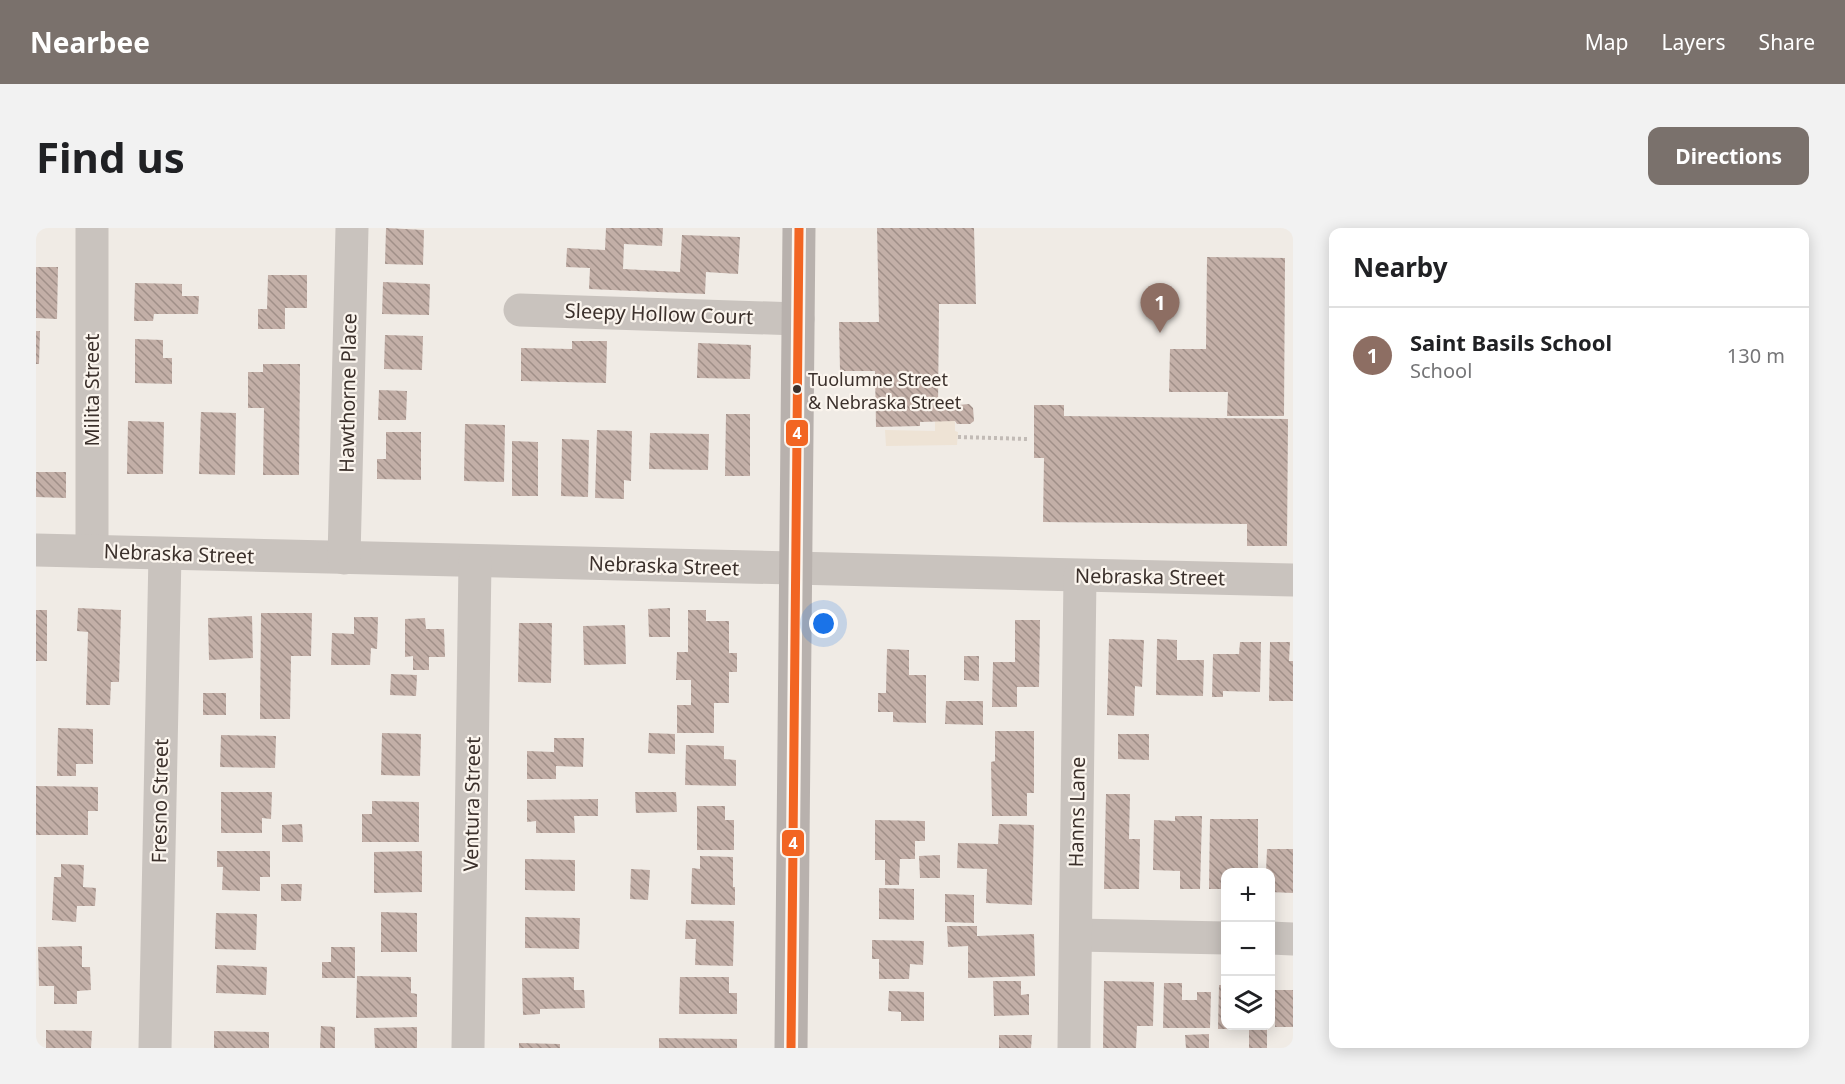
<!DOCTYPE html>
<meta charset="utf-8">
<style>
body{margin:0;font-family:"Noto Sans",sans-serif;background:#f2f2f2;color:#202124}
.controls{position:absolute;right:18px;bottom:18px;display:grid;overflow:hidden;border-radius:12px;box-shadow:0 3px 15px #0003}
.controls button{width:54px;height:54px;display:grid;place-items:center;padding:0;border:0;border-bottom:2px solid #e0e0e0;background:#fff;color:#202124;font:30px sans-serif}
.you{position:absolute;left:788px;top:396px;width:21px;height:21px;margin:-15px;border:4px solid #fff;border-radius:50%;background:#1a73e8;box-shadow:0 0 0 9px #1a73e833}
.badge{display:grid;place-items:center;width:39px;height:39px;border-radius:50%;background:#7a716c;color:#fff;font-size:20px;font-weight:700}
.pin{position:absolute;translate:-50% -50px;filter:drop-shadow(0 2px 3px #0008)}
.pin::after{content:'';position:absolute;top:32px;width:21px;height:18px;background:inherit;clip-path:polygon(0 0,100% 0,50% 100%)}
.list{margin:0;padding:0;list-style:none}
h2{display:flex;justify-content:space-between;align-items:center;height:78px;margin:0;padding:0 24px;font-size:26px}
h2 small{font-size:20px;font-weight:400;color:#757577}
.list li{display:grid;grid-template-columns:39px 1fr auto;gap:18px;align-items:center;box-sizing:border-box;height:96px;padding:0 24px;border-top:2px solid #e0e0e0}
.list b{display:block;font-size:22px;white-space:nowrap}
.list p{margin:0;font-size:20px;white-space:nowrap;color:#757577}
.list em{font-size:20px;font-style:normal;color:#757577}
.icon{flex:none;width:33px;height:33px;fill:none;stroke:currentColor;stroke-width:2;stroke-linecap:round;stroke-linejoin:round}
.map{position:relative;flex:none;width:1257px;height:820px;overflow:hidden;border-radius:12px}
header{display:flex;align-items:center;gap:36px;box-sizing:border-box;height:84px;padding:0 30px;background:#7a716c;color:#fff}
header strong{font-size:28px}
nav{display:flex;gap:33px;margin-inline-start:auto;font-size:21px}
.intro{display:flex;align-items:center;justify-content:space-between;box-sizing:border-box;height:144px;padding:0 36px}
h1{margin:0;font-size:42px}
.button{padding:15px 27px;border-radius:12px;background:#7a716c;color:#fff;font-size:21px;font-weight:700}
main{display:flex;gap:36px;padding:0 36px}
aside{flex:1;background:#fff;border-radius:12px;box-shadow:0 3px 15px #0003}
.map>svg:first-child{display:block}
.plaza{fill:#eee3d5}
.building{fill:url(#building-back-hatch)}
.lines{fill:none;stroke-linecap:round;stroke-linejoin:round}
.path{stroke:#c2bbb6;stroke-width:4;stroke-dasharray:3 3;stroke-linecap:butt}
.minor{stroke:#c9c3be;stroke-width:33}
.major{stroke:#b8b1ad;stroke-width:33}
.bus-1-casing{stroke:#fbf5ee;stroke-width:14}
.bus-1{stroke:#f26522;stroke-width:9}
.bus-dot{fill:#3b302b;stroke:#fbf5ee;stroke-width:2}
.labels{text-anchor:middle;stroke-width:4.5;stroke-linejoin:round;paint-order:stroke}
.bus-label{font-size:18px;fill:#3b302b;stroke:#fbf5ee;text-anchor:start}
.street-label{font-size:20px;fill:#3b302b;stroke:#fbf5ee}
.line-badge{stroke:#fbf5ee;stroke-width:2}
.badge-label{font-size:16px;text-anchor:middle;font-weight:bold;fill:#fff}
</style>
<header>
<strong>Nearbee</strong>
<nav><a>Map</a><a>Layers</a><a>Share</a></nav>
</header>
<div class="intro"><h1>Find us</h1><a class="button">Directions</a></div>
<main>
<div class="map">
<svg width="1257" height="820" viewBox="0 0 1257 820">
<defs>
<pattern id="building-back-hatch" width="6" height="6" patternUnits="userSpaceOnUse" patternTransform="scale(1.5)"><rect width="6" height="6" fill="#c3afa7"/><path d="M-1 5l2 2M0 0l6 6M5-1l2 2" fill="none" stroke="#a08f88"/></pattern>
</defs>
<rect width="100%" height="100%" fill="#f0ebe5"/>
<!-- plaza -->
<polygon class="plaza" points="899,193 919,193 919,203 922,204 921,217 850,218 849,202 899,203"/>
<!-- building -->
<g class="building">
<polygon points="350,0 388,2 387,37 349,36"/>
<polygon points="570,0 627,0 626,18 588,16 587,41 644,44 646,7 704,9 702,46 670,44 669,66 553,61 554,40 530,39 531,20 569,22"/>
<polygon points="841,0 938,0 940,76 903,76 902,180 918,180 922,177 933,176 937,180 938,193 934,196 921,196 919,193 884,194 884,198 840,199 839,143 804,143 803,94 843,94"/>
<polygon points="1171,29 1249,30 1248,188 1191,188 1192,164 1133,164 1134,121 1170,121"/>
<polygon points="0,39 22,39 21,91 0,90"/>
<polygon points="232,47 271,47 271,80 249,80 249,101 222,101 222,81 231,81"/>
<polygon points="347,54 394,56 393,87 346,86"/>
<polygon points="99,55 146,56 146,68 163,68 162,86 118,86 117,93 98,93"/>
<polygon points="0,103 4,103 3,136 0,136"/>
<polygon points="349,107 387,108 386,142 348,141"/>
<polygon points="99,111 127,112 127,130 136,130 136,156 99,155"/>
<polygon points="536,113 571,113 570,155 485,153 485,120 536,121"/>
<polygon points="662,115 715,117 714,151 661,150"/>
<polygon points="227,136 264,136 263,247 227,247 228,180 212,180 212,144 227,144"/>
<polygon points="343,162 371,163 370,192 342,192"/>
<polygon points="998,177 1028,177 1028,188 1252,191 1251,318 1211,318 1211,296 1007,294 1008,230 998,230"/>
<polygon points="165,184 200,185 199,247 163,246"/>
<polygon points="690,186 714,186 714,248 689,248"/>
<polygon points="92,193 128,194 127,246 91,246"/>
<polygon points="429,196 469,197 468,254 428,253"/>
<polygon points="561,202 596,203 595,253 588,252 588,271 559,270"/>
<polygon points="350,204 385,204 385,252 341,251 341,231 350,231"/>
<polygon points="614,205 673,206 672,242 613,241"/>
<polygon points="526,211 553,212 552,269 525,268"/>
<polygon points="476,213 502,214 502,268 476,268"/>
<polygon points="0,244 30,244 30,270 0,269"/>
<polygon points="42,380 85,382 83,454 75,454 74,477 50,477 52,404 41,403"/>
<polygon points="634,380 634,409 613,409 612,381"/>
<rect x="0" y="382" width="11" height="51"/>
<polygon points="652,382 670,382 670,393 693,393 693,425 701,425 701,444 693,444 693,475 678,475 678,505 641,505 641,477 655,477 655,452 640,452 641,424 652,424"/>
<polygon points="225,385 276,385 275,428 255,428 254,491 224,491"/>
<polygon points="216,388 217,430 173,432 172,390"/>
<polygon points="318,389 342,389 341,421 335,420 334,437 295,437 296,405 318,406"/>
<polygon points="389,390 390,401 408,401 409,429 393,429 393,442 377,442 377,428 369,429 369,391"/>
<polygon points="979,392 1004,392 1003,459 981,459 981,479 956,479 957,434 979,434"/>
<polygon points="483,395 516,395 515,455 482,454"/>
<polygon points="589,397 590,436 548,437 547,398"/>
<polygon points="1073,411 1108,412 1106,459 1099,458 1098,488 1071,487"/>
<polygon points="1121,411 1141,412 1141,432 1168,432 1167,468 1120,467"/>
<polygon points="1204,414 1225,414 1224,464 1187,463 1187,469 1176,469 1177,426 1203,426"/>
<polygon points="1234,414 1254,414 1253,433 1257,433 1257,473 1233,473"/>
<polygon points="851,421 873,422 873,447 890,447 890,495 857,494 857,484 842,484 842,465 850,465"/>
<polygon points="928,428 943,428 943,453 928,452"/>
<polygon points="355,446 381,447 380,468 354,467"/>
<rect x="167" y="465" width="23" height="22"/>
<polygon points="910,473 947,473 947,497 909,496"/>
<polygon points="22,500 57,501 57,536 40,536 40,548 21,548"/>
<polygon points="959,503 998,503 998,565 991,565 991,588 956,588 955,534 959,533"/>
<polygon points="346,505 385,506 384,548 345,547"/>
<polygon points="613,505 639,506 639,526 612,525"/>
<polygon points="1082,506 1113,506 1113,532 1082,531"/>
<polygon points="185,507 240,508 239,540 184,539"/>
<polygon points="518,510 548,510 547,539 520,538 520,551 491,551 491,523 518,524"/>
<polygon points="650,517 688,518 688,531 700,532 700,558 649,557"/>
<polygon points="0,558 62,559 62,583 52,583 52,607 0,607"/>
<polygon points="185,564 236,564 235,591 226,590 226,605 185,605"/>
<polygon points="599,564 640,564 641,584 600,585"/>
<polygon points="1070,566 1094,566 1093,611 1104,611 1103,661 1068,661"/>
<polygon points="562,571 562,588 538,588 539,605 500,605 500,593 491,594 491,572"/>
<polygon points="336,573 383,574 383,614 326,614 326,586 336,586"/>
<polygon points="661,578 689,578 689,592 698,592 698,622 661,622"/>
<polygon points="1139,588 1166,588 1164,661 1144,661 1144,643 1117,642 1118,592 1139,593"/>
<polygon points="1174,591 1222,591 1222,644 1190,644 1188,661 1173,661"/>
<polygon points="839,592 889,593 889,613 879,613 879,631 864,631 863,657 849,657 849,632 839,632"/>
<polygon points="266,596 267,614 246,614 246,597"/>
<polygon points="963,596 998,597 996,677 950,675 951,641 921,640 922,615 962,616"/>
<polygon points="1231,621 1257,621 1257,665 1234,664 1234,644 1230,644"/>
<polygon points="181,623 234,623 234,649 224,649 224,663 186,662 187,639 181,639"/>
<polygon points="386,623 386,664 338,665 338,624"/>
<polygon points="904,627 904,650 884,650 883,628"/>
<polygon points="664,628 697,629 697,659 699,659 699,677 655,676 656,640 664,641"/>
<polygon points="489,631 539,632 539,663 489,662"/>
<polygon points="25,636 48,637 47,659 60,660 59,678 41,678 40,694 16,692 18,649 25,649"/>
<polygon points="595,641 614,642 612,672 594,671"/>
<polygon points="245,656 266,656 265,673 245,673"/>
<polygon points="843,660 878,661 878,692 843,691"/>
<polygon points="909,666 938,667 938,695 909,694"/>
<polygon points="345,684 381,685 381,724 345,724"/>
<polygon points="180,685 221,686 220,722 179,721"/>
<polygon points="489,689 544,690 543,721 489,720"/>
<polygon points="650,692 698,693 697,738 659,737 660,711 649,711"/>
<polygon points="911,698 941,698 941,708 998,706 999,748 932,750 932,718 912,719"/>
<polygon points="836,712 888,713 887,737 874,736 873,751 843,751 843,731 836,731"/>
<polygon points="46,718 46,739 54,739 55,762 41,763 41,776 18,776 18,758 3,758 2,719"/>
<polygon points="295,719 319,719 319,750 286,750 286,734 295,734"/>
<polygon points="181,737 231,739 230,767 180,765"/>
<polygon points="321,748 375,749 375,765 381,766 381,789 320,790"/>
<polygon points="538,749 538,762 548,762 549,780 504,781 504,786 487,787 486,750"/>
<polygon points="644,749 693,749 693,765 701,765 701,786 643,786"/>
<polygon points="957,753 985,753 985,767 993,766 993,787 958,788"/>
<polygon points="1068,753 1118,754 1117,798 1101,798 1100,820 1067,820"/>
<polygon points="1128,755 1146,755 1146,772 1161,772 1161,764 1175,764 1174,800 1127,800"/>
<polygon points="1183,757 1190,757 1190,798 1231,798 1231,820 1213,820 1213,801 1182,801"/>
<rect x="1239" y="762" width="18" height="37"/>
<polygon points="853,763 888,764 888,793 865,793 865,784 852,783"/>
<polygon points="285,798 299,799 299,820 284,820"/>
<polygon points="381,799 381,820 339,820 338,800"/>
<polygon points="10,802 56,803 55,820 10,820"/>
<polygon points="178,803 233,804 233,820 178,820"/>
<polygon points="1173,806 1173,820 1150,820 1149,807"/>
<polygon points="963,807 996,807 995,820 963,820"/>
<polygon points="623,810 701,811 701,820 623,820"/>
<polygon points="483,815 524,816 524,820 483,820"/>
</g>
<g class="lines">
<!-- path -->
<polyline class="path" points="922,209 992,211"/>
<!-- minor -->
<g class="minor">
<polyline points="56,0 56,323"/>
<polyline points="484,82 762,91"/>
<polyline points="0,322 1257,352"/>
<polyline points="308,330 316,0"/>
<polyline points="1040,707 1190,710"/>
<polyline points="1234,710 1257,711"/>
<polyline points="119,820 129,326"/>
<polyline points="432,820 439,333"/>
<polyline points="1038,820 1044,348"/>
</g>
<!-- major -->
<polyline class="major" points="755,820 763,0"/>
<defs>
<polyline id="bus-1" points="755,820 763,0"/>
</defs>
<!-- bus-1 casing -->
<use href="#bus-1" class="bus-1-casing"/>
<!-- bus-1 -->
<use href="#bus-1" class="bus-1"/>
</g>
<!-- markers -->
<circle class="bus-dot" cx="761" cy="161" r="5"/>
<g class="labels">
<!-- bus labels -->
<g class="bus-label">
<text x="772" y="158">Tuolumne Street<tspan x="772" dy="23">&amp; Nebraska Street</tspan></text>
</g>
<!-- street labels -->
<g class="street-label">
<text transform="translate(623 86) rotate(2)" y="7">Sleepy Hollow Court</text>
<text transform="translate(56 162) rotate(-90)" y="7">Milita Street</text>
<text transform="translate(312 165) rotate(-89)" y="7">Hawthorne Place</text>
<text transform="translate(143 326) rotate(2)" y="7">Nebraska Street</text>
<text transform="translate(628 338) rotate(2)" y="7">Nebraska Street</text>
<text transform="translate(1114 349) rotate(1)" y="7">Nebraska Street</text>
<text transform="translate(124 573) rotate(-89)" y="7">Fresno Street</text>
<text transform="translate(436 576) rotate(-89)" y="7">Ventura Street</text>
<text transform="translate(1041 584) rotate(-89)" y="7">Hanns Lane</text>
</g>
</g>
<g class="line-badge">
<rect x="749" y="191" width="24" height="28" rx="6" fill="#f26522"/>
<rect x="745" y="601" width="24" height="28" rx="6" fill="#f26522"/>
</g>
<g class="badge-label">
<text x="761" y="211">4</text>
<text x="757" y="621">4</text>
</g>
</svg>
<div class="controls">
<button>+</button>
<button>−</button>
<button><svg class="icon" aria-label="layers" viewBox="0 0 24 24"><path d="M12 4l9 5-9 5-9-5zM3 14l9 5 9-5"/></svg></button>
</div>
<div class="you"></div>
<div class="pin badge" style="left:1124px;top:105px;background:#8d6e63">1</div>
</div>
<aside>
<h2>Nearby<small></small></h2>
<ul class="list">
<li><span class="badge" style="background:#8d6e63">1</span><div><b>Saint Basils School</b><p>School</p></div><em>130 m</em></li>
</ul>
</aside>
</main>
